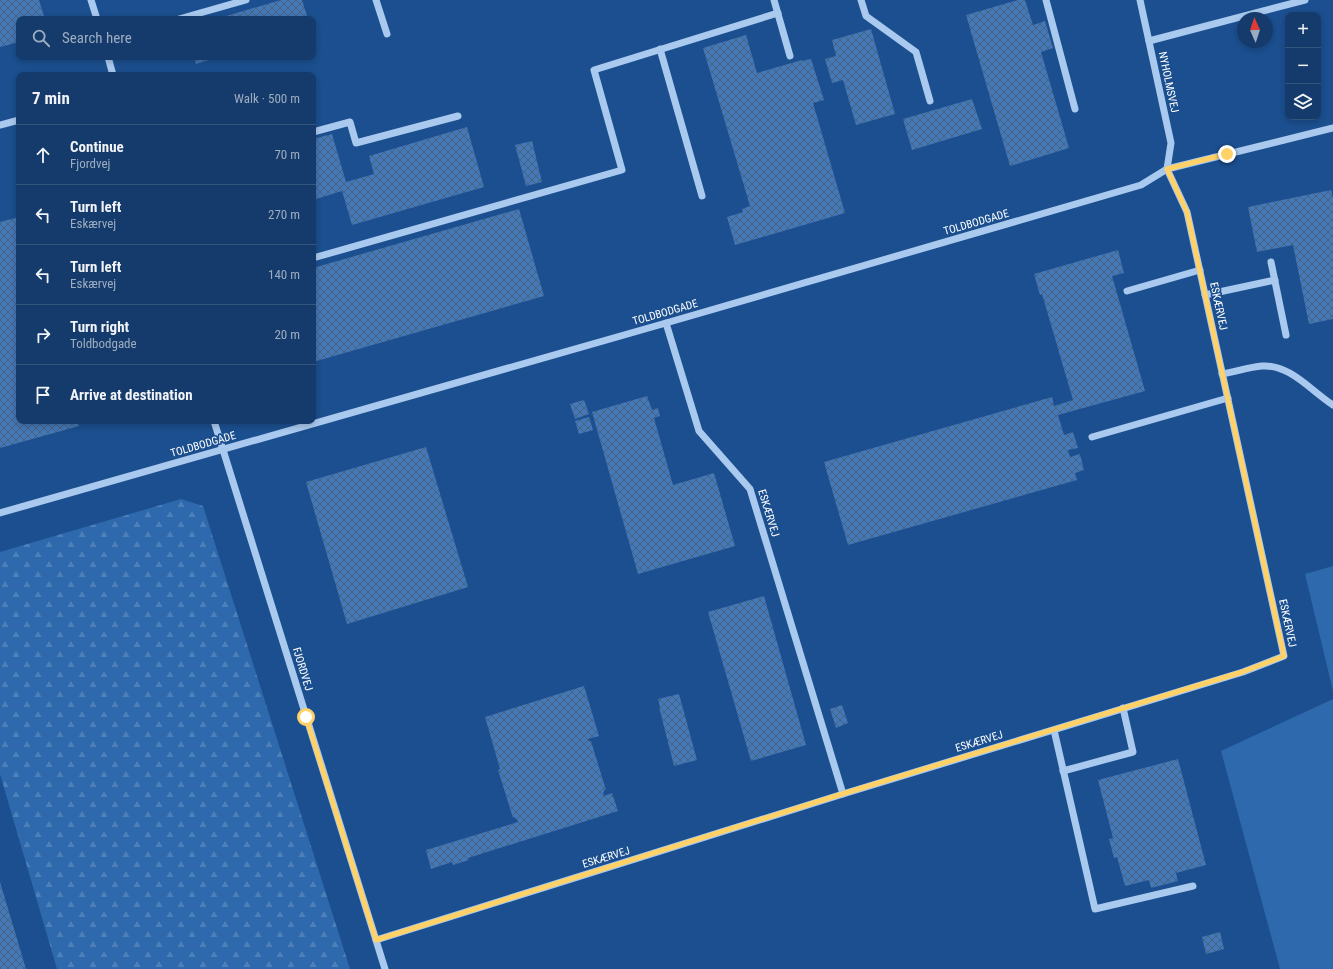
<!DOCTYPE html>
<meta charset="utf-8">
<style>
body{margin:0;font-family:"Roboto Condensed",sans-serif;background:#214673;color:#f1f3f6}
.controls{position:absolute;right:12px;top:12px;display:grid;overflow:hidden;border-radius:8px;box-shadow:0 2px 6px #0003}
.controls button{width:36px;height:36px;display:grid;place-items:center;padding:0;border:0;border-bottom:1px solid #33557e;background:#143b6b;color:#f1f3f6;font:20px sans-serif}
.compass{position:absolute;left:1237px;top:12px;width:36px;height:36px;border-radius:50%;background:#143b6b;box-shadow:0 2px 6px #0003;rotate:357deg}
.stop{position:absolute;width:12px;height:12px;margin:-9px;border:3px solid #ffd166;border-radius:50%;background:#fff}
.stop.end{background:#ffd166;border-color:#fff;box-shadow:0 1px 4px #0008}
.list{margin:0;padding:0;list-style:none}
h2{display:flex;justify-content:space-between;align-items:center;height:52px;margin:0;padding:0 16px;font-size:17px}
h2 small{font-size:13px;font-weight:400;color:#9dadc1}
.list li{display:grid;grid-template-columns:26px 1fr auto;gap:12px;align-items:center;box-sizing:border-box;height:60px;padding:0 16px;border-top:1px solid #33557e}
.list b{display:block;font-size:15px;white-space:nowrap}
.list p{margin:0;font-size:13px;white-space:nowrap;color:#9dadc1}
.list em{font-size:13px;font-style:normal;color:#9dadc1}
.icon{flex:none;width:22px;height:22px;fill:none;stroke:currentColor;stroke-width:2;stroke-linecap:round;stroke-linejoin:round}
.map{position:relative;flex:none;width:1333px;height:969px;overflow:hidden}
.search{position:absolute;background:#143b6b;box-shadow:0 2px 6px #0003;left:16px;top:16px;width:300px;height:44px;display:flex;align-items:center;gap:10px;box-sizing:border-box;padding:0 14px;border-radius:8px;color:#9dadc1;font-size:15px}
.panel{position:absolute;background:#143b6b;box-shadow:0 2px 6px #0003;left:16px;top:72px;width:300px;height:352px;border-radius:8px}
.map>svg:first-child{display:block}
.green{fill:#2e69ad}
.forest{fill:url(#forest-firs)}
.building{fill:url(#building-cross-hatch)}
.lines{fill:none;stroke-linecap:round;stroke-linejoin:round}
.minor{stroke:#a9c9ee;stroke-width:7}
.route{stroke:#ffd166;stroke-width:5}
.labels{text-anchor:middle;stroke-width:3.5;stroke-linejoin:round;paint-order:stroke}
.street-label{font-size:11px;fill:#fff;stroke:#1b4f8f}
</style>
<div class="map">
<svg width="1333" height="969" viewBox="0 0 1333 969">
<defs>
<pattern id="forest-firs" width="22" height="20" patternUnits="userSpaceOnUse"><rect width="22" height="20" fill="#2e69ad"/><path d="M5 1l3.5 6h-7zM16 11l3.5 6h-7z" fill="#4d80b9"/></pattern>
<pattern id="building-cross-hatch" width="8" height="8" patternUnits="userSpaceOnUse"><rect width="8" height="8" fill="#4478b7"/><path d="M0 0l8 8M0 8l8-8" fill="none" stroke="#486282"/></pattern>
</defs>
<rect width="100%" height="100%" fill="#1b4f8f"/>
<!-- green -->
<g class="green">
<polygon points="1333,566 1333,691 1305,574"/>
<polygon points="1333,699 1333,969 1280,969 1221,751"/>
</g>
<!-- forest -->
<polygon class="forest" points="181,499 203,506 350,969 57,969 0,774 0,552"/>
<!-- building -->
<g class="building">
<polygon points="0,0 39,0 45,19 19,19 19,42 0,47"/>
<polygon points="281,0 302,0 308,19 216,19"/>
<polygon points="1018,0 1025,0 1033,25 1045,21 1053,48 1041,52 1069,148 1010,166 966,15"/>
<polygon points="871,29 895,114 856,125 843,80 832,83 825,59 836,56 832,40"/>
<polygon points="746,35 757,73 802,60 802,61 811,59 824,100 813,103 845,213 735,245 727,217 743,212 742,209 750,206 703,48"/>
<polygon points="194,57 218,57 196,64"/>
<polygon points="972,99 982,129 912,150 903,119"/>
<polygon points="467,127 484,187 352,225 342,191 313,200 313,139 332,134 346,182 374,174 369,156"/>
<polygon points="532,141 542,182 526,186 515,145"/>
<polygon points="1331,190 1333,198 1333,319 1309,324 1293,245 1257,252 1248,207"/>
<polygon points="519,209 544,296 313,362 313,268"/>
<polygon points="19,217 19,421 77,421 79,426 0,448 0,222"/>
<polygon points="1118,250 1124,273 1112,276 1145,391 1058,415 1064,435 1073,432 1078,448 1068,450 1070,457 1080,454 1084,470 1075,473 1077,480 848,545 824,462 1052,397 1054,406 1073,400 1042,294 1040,295 1034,274"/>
<polygon points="647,396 652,410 658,408 660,416 654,418 673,485 714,473 735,546 638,574 592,412"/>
<polygon points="584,400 589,414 575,419 570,404"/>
<polygon points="589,417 593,430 579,434 575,421"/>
<polygon points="426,447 468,587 347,624 306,482"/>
<polygon points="764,596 806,745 751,761 708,612"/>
<polygon points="584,686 599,736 588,739 589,741 591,741 606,790 604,790 604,792 603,792 604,796 612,793 618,811 468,858 469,860 453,865 452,862 431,869 426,850 518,822 517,819 516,820 515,817 513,818 498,770 500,769 485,717"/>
<polygon points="679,694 697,760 674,766 659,707 660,707 658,699"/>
<polygon points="842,705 848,723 836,728 830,709"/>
<polygon points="1178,759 1206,865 1176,873 1178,881 1151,888 1149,880 1125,886 1117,857 1114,858 1109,839 1113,838 1098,780"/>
<polygon points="0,882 26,969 0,969"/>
<polygon points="1220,932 1224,949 1206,954 1202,937"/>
</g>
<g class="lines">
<!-- minor -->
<g class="minor">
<polyline points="91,0 97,19"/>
<polyline points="376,0 387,34"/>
<polyline points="774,0 790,56"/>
<polyline points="861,0 866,16 916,52 930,101"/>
<polyline points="1046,0 1075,109"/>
<polyline points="1140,0 1171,143 1167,169"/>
<polyline points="179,19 246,0"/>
<polyline points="1149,41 1305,0"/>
<polyline points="660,49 702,196"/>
<polyline points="108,57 113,75"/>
<polyline points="0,125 19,120"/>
<polyline points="313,132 350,122 356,143 458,116"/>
<polyline points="313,258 622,170 594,70 778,13"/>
<polyline points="1271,262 1286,335"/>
<polyline points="1127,291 1200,270"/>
<polyline points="1205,295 1275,280"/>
<polyline points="666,323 699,431 750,489 843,794"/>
<path d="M 1222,374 C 1235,372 1249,367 1262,366 C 1290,364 1311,391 1333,405"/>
<polyline points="214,421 385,969"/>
<polyline points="1092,437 1228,398"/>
<polyline points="0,513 666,323 1141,185 1167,169 1333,128"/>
<polyline points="1054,730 1095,909 1193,886"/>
<polyline points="1063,771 1133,752 1123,708"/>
<polyline points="376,940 843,794 1243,672 1284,656 1187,212 1167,169"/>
</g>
</g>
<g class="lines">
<!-- route -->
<polyline class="route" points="306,717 376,940 842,794 1242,672 1284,656 1187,212 1167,169 1227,154"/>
</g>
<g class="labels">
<!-- street labels -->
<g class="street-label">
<text transform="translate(1169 82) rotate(78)" y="4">NYHOLMSVEJ</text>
<text transform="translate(976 222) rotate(-16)" y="4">TOLDBODGADE</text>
<text transform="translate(1219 306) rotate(78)" y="4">ESKÆRVEJ</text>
<text transform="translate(665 312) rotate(-16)" y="4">TOLDBODGADE</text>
<text transform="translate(203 444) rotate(-16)" y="4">TOLDBODGADE</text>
<text transform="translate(769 513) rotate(73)" y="4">ESKÆRVEJ</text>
<text transform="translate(1288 623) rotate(78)" y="4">ESKÆRVEJ</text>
<text transform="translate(303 669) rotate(73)" y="4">FJORDVEJ</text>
<text transform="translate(979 741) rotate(-17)" y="4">ESKÆRVEJ</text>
<text transform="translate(606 857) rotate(-17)" y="4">ESKÆRVEJ</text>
</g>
</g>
</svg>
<div class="controls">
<button>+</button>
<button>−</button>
<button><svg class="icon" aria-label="layers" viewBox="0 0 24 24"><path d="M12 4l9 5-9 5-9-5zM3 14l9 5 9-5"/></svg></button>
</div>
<svg class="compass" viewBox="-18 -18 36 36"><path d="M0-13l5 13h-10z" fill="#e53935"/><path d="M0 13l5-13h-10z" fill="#9dadc1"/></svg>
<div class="stop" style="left:306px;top:717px"></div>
<div class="stop end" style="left:1227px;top:154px"></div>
<div class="search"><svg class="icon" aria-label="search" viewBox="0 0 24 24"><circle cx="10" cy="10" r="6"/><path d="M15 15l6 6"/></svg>Search here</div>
<section class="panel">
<h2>7 min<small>Walk · 500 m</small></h2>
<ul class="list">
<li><svg class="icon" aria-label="ahead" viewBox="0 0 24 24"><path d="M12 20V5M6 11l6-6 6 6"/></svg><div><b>Continue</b><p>Fjordvej</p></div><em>70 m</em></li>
<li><svg class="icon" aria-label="left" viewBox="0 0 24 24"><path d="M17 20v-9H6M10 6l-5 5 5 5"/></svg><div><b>Turn left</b><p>Eskærvej</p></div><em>270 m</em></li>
<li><svg class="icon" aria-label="left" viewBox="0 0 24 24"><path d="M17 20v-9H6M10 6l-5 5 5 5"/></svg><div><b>Turn left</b><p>Eskærvej</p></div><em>140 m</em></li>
<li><svg class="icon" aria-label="right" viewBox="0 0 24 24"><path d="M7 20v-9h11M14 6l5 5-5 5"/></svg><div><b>Turn right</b><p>Toldbodgade</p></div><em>20 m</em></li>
<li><svg class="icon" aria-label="arrive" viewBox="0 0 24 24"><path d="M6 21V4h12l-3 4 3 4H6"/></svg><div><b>Arrive at destination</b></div></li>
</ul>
</section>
</div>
